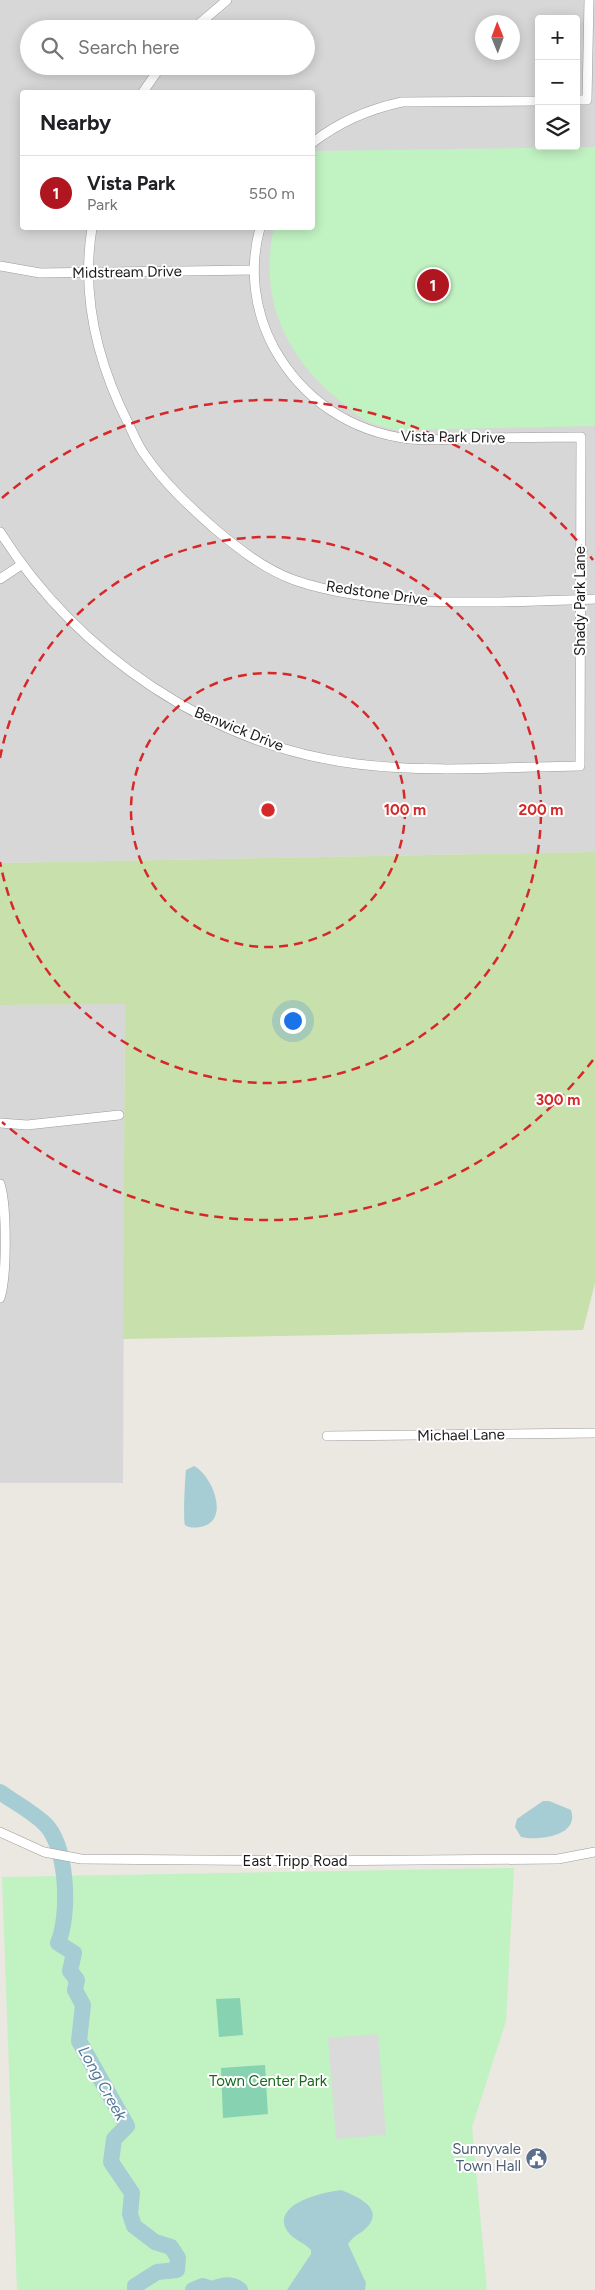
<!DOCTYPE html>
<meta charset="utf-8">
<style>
body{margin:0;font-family:Figtree,sans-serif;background:#f2f2f2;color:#202124}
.controls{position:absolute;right:15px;top:15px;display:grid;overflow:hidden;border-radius:5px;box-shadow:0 2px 12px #0003}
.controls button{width:45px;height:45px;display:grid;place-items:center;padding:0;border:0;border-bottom:1px solid #e0e0e0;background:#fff;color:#202124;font:25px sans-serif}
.compass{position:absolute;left:475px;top:15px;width:45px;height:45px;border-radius:50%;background:#fff;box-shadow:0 2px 12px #0003;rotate:359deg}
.you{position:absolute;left:292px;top:1020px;width:18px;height:18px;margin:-12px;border:4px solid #fff;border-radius:50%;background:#1a73e8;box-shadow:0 0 0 8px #1a73e833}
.badge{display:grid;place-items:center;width:32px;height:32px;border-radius:50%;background:#af161f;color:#fff;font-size:16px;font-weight:700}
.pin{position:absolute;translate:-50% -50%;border:2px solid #fff;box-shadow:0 1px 5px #0006}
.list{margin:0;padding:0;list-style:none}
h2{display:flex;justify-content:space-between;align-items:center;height:65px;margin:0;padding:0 20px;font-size:21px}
h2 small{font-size:16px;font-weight:400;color:#757577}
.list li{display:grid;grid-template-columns:32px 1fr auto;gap:15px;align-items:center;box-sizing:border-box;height:75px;padding:0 20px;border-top:1px solid #e0e0e0}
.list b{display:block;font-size:19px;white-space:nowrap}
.list p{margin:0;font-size:16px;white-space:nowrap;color:#757577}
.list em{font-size:16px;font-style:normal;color:#757577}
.icon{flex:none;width:28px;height:28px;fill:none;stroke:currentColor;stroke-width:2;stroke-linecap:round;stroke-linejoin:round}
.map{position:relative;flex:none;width:595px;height:2290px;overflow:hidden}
.search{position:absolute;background:#fff;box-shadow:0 2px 12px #0003;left:20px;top:20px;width:295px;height:55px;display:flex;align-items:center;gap:12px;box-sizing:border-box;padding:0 18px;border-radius:28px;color:#757577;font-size:19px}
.panel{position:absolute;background:#fff;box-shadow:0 2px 12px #0003;left:20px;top:90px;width:295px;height:140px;border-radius:5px}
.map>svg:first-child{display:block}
.residential{fill:#d8d7d8;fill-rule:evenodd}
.grass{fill:#c8e0ac}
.park{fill:#c1f2c2}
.pitch{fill:#87d2b1}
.parking{fill:#dadada}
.water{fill:#a6ccd4}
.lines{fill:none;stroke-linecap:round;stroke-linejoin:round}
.river{stroke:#a6ccd4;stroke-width:16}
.minor-casing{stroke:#9b9b9b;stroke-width:10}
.minor{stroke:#fff;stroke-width:9}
.ring{fill:none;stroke:#d62828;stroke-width:2.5;stroke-dasharray:9 6}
.labels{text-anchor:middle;stroke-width:4;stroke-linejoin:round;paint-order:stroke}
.street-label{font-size:15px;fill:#1a1a1a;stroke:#fff}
.park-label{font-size:15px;fill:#176a19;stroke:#fff}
.service-label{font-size:15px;fill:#4e5e75;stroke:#fff;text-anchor:end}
.water-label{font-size:16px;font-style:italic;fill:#507897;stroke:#fff}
.centre{fill:#d62828;stroke:#fff;stroke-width:2.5}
.ring-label{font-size:15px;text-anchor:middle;font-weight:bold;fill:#d62828;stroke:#fff;stroke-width:4;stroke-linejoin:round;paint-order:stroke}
</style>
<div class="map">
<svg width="595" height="2290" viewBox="0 0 595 2290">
<rect width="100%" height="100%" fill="#ebe7e1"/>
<!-- residential -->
<g class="residential">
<path d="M 0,0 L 595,0 L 595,852 L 0,863 ZM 539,19 L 576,19 L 576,146 L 539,146 ZM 482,22 L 512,22 L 512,52 L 482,52 ZM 29,29 L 306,29 L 306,66 L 29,66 ZM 22,92 L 312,92 L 312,228 L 22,228 Z"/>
<polygon points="125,1003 123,1483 0,1483 0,1005"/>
</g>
<!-- grass -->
<polygon class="grass" points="595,852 595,1283 583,1330 123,1339 125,1004 0,1005 0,863"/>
<!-- park -->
<g class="park">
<path d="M 595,147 L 595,426 L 396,430 C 387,427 376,426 367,421 C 357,416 348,407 339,400 C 285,357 258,296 274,228 L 312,228 L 312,153 L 315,151 Z"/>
<polygon points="514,1868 506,2021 472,2127 487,2290 17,2290 2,1877"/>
</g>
<!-- pitch -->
<g class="pitch">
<polygon points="240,1998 243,2035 219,2037 216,1999"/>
<polygon points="265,2065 268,2114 223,2118 221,2068"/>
</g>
<!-- parking -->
<polygon class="parking" points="378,2034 386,2135 336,2139 328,2038"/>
<!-- water -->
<g class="water">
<path d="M 194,1466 C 213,1476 231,1522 200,1527 C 194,1528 189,1528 185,1525 C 183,1520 185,1477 186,1470 Z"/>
<path d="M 543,1801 L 549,1801 L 571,1810 C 580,1836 538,1841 521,1837 L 515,1827 L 517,1819 Z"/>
<path d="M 341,2190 C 359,2197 388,2210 363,2231 C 357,2235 353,2237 348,2244 L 366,2283 L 365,2290 L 287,2290 L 311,2254 L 311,2250 C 303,2241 290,2239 285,2227 C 276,2202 325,2192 341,2190 Z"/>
</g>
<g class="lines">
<!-- river -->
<g class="river">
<path d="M 0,1792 C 14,1802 31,1811 44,1823 C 68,1845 70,1915 58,1943 L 74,1953 L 70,1971 L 77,1980 L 75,1990 L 83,2005 L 79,2041 L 127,2126 L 114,2139 L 111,2162 L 132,2193 L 130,2214 L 134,2226 L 155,2242 L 171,2247 L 178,2258 L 177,2270 L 157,2272 L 135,2286 L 135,2290"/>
<path d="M 193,2290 L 203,2286 L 211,2289 C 221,2286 231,2282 240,2290"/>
</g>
<defs>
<g id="minor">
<polyline points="193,29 227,0"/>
<polyline points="143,92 161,66"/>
<polyline points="576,100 587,100 589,0"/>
<path d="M 312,143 C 339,122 369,109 402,102 L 539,101"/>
<path d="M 92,228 C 81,296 98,364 129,425 C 134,435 138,446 145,455 C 164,483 190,507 215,529 C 239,549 264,569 294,580 C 380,610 504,602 595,599"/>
<polyline points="0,266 40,273 254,270"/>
<path d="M 0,532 C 77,654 211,746 357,764 C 430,773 506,767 580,766 L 581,437 C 545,437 510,438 474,438 C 453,439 431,441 410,439 C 351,432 303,400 274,348 C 254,311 249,268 260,228"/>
<polyline points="0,579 21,565"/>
<polyline points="0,1123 27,1125 119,1115"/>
<path d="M 0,1184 C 7,1206 7,1276 0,1298"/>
<polyline points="327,1436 595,1433"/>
<polyline points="0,1832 44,1852 81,1859 298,1861 558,1859 595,1852"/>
</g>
</defs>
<!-- minor casing -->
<use href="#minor" class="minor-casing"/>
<!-- minor -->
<use href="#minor" class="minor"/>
</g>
<!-- distance rings -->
<g class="ring">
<circle cx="268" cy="810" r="137"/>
<path d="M0 758A273 273 0 1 1 0 862"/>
<path d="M593 1060A410 410 0 0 1 2 1122M2 498A410 410 0 0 1 593 560"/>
</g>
<!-- icons -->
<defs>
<symbol id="civic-disc" viewBox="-11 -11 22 22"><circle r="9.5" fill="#5c6f8a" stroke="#fff"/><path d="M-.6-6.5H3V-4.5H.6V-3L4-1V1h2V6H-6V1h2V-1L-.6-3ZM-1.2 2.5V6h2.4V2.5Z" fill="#fff"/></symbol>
</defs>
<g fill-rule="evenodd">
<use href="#civic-disc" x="524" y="2146" width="25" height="25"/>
</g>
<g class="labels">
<!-- street labels -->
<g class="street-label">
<text transform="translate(127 272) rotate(-1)" y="5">Midstream Drive</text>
<text transform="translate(453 437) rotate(1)" y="5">Vista Park Drive</text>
<text transform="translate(377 593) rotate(8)" y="5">Redstone Drive</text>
<text transform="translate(580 601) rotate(-90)" y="5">Shady Park Lane</text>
<text transform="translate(239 729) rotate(22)" y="5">Benwick Drive</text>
<text transform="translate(461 1435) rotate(-1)" y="5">Michael Lane</text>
<text x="295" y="1866">East Tripp Road</text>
</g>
<!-- park labels -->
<g class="park-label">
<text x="268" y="2086">Town Center Park</text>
</g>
<!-- service labels -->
<g class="service-label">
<text x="521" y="2154">Sunnyvale<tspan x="521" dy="17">Town Hall</tspan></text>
</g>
<!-- water labels -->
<g class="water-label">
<text transform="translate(103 2083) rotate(61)" y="6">Long Creek</text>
</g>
</g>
<circle cx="268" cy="810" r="8" class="centre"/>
<g class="ring-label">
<text x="405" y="815">100 m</text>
<text x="541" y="815">200 m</text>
<text x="558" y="1105">300 m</text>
</g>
</svg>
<div class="controls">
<button>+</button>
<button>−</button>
<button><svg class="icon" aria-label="layers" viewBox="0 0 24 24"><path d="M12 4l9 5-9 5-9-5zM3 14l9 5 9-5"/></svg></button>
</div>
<svg class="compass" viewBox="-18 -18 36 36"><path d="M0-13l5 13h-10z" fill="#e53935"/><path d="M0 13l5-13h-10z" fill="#757577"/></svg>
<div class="you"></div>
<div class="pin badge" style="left:433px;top:285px">1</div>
<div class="search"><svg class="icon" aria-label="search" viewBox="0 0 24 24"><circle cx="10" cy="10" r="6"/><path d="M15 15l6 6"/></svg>Search here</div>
<section class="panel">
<h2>Nearby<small></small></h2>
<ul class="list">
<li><span class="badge">1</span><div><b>Vista Park</b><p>Park</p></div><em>550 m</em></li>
</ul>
</section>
</div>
